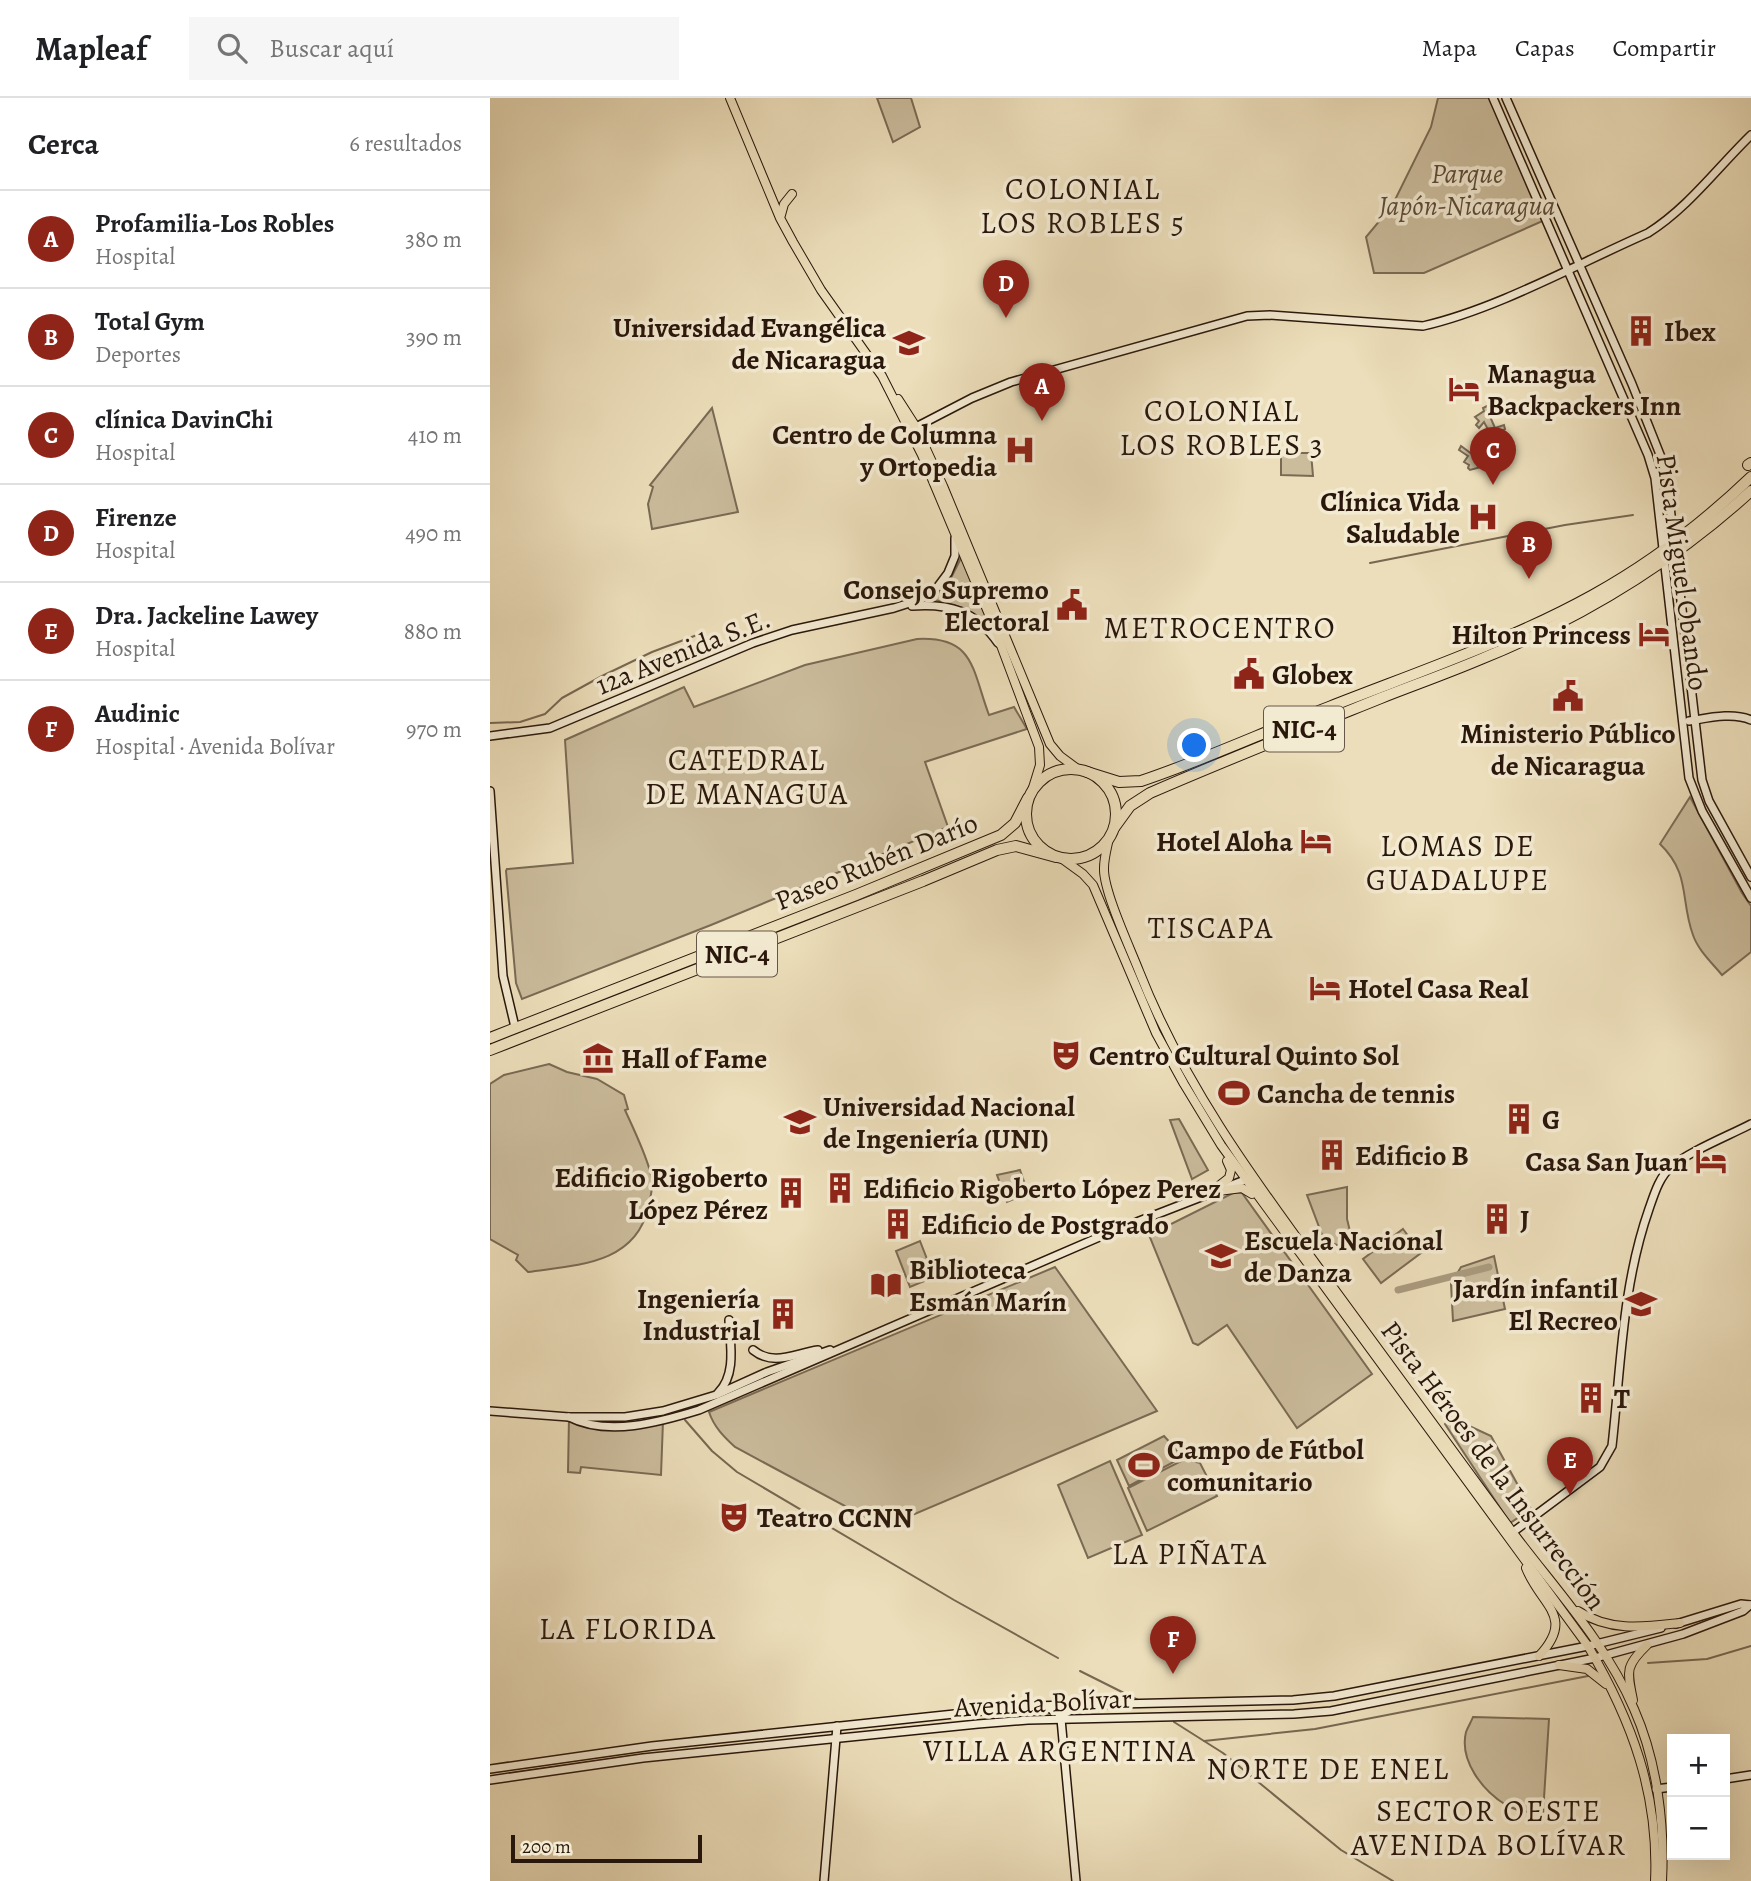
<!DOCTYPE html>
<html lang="es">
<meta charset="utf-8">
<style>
body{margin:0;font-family:Alegreya,serif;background:#f6f6f6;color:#202124}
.controls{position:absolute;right:21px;bottom:21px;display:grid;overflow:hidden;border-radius:0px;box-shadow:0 7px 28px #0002}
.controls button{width:63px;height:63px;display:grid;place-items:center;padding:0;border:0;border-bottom:2px solid #e0e0e0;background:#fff;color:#202124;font:35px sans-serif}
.scale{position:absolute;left:21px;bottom:18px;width:191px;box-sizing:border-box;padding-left:7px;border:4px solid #2a170b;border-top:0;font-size:19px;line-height:24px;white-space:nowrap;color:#2a170b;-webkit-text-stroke:5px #f3ead2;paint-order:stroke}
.you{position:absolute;left:705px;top:648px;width:24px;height:24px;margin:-18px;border:5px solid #fff;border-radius:50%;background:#1a73e8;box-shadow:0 0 0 10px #1a73e833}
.badge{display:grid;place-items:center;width:46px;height:46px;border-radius:50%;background:#8f2418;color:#fff;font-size:23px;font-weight:700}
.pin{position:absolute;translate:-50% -58px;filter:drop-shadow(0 2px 4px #0008)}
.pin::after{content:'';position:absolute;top:37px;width:24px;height:21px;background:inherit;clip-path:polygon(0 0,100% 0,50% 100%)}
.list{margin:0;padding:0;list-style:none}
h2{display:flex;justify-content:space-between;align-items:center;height:91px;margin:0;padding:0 28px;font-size:30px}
h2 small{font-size:23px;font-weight:400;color:#757577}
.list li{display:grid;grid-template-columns:46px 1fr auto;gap:21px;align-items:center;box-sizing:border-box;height:98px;padding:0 28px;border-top:2px solid #e0e0e0}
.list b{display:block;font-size:26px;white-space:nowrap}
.list p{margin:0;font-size:23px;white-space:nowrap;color:#757577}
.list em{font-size:23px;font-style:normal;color:#757577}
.icon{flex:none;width:38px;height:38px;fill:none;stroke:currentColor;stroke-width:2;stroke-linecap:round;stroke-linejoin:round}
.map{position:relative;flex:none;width:1261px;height:1783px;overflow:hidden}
header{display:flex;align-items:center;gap:42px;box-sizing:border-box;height:98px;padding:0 35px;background:#fff;border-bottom:2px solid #e0e0e0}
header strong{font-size:33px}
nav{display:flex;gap:38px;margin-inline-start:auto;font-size:24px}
.search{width:490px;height:63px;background:#f6f6f6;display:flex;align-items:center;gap:18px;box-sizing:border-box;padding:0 24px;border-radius:0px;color:#757577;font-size:26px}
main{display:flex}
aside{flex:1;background:#fff}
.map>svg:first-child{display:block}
.green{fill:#cbbc9c;stroke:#7a6a54;stroke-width:2}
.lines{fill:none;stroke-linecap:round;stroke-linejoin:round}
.stream{stroke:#776650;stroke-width:2}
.canal{stroke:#aa9a7e;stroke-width:7}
.secondary-casing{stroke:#2a170b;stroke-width:10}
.primary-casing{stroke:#2a170b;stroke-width:10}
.highway-casing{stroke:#2a170b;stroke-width:12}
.secondary{stroke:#f3ead2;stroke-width:7}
.primary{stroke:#ecdeba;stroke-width:8}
.highway{stroke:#ecdeba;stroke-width:10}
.labels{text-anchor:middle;stroke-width:7;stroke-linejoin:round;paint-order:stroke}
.shield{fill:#f3ead2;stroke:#665647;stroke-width:2}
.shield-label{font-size:26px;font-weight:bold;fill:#2a170b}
.park-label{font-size:28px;font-style:italic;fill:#5a4936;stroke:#f3ead2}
.poi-label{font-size:28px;font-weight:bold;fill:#2a170b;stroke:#f3ead2;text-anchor:start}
.street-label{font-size:28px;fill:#2a170b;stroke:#f3ead2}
.neighbourhood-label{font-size:30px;letter-spacing:2px;fill:#2a170b;stroke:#f3ead2}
</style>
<header>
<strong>Mapleaf</strong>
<div class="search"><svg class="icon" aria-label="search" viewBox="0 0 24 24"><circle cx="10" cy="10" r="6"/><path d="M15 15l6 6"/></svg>Buscar aquí</div>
<nav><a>Mapa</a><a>Capas</a><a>Compartir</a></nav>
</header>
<main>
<aside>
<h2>Cerca<small>6 resultados</small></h2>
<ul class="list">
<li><span class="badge">A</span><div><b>Profamilia-Los Robles</b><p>Hospital</p></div><em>380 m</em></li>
<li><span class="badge">B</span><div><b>Total Gym</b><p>Deportes</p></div><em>390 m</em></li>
<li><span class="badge">C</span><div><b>clínica DavinChi</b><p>Hospital</p></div><em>410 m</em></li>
<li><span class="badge">D</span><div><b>Firenze</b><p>Hospital</p></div><em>490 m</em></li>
<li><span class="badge">E</span><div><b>Dra. Jackeline Lawey</b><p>Hospital</p></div><em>880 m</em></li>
<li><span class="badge">F</span><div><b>Audinic</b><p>Hospital · Avenida Bolívar</p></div><em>970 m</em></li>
</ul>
</aside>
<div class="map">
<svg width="1261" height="1783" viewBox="0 0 1261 1783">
<rect width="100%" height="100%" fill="#ecdeba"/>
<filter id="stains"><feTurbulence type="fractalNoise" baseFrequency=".00286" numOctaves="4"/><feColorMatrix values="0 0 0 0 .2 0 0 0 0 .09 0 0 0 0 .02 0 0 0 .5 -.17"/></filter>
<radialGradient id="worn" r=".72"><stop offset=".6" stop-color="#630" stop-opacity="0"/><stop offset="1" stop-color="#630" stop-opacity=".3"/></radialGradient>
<!-- green -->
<g class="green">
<polygon points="387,0 421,0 430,29 403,44"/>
<polygon points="948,0 1002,0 1055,122 934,175 884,175 876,139 902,108 941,29"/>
<polygon points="999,307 1003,307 1004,311 998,314 1005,330 1014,327 1015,331 1009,335 1014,351 1002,353 1003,358 989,361 991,369 980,372 978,370 979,367 974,364 978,358 969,352 971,348 986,359 992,351 990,349 1001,337 994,324 989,330 986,327 989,323 985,319 994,313 993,310"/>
<polygon points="222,310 248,414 162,431 158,406 163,389 160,387"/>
<polygon points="791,355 821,355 823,378 791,377"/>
<polygon points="472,458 500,526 499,526 476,511 442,501 458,486"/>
<path d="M 427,541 C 485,538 482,572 499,617 L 524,609 L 537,631 L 435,664 L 458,729 L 221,827 L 32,901 L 26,885 L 16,773 L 17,771 L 83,765 L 75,642 L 194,589 L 204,609 L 315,567 Z"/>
<path d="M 1200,699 L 1252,795 L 1261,808 L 1261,854 L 1232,877 C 1222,865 1208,852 1203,837 C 1190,802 1201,776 1170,746 Z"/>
<path d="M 59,966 L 77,974 L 107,981 L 134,997 L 138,1011 L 135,1012 C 144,1032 154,1052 160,1073 C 164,1086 161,1098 158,1110 C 145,1167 85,1167 38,1174 L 26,1162 L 28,1157 L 0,1141 L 0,986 L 14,977 Z"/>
<polygon points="689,1021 718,1072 702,1081 680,1022"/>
<polygon points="530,1072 538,1095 517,1104 507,1077"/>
<polygon points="857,1089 857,1121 865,1154 834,1142 817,1097"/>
<polygon points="745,1094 752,1095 882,1276 807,1330 737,1227 708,1247 703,1245 659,1137"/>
<polygon points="913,1131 931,1155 891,1185 873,1161"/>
<polygon points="430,1143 444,1179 420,1189 406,1153"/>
<polygon points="1004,1158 1015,1211 963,1223 961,1186 971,1169"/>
<path d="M 565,1169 L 667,1313 L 394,1429 L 245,1349 C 234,1339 224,1329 219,1314 Z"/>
<polygon points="79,1319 120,1327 173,1323 171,1377 91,1369 90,1375 78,1374"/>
<polygon points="960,1319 1001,1338 1041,1411 1020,1425 955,1326"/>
<polygon points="674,1338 693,1359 639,1388 627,1362"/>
<polygon points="695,1361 710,1365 727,1398 657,1433 638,1390"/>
<polygon points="620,1363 652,1437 598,1460 568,1387"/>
<path d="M 983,1619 L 1059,1621 L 1053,1716 C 1040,1715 1027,1713 1016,1707 C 993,1693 969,1663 976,1634 C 978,1629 981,1624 983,1619 Z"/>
</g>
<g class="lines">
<!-- stream -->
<g class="stream">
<polyline points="880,465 1075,427 1143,417"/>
<polyline points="0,625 30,624 55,616 72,600 112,578 162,554 207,537"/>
<polyline points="195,1322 222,1353 247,1374 464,1502 568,1560"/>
<polyline points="1158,1565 1217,1561 1261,1548"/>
<polyline points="590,1573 650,1603"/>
<polyline points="684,1624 733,1655 851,1752 903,1783"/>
<polyline points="714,1643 825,1631 1098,1578"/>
</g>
<!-- canal -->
<polyline class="canal" points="908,1192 999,1169"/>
<defs>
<g id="secondary">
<polyline points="1003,0 1158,357 1165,380 1199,680 1212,713 1261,800"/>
<polyline points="1016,0 1142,286 1171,359 1177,383 1212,682 1219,703 1261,779"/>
<path d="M 426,329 L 482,300 L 521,284 L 757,218 L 780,217 L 933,228 C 1007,211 1087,166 1158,135 C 1198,110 1227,70 1261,37"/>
<path d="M 422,508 C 459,505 486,513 508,545"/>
<path d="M 1199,623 C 1218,620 1243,614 1261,622"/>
<polyline points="0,638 60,630 263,545 302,532 404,510 432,501 446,491 458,475 465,458 465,440"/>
<polyline points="0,693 13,878 25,929"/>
<path d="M 263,1252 C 284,1269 305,1255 328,1252"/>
<path d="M 228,1295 C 247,1276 240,1245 239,1222"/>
<polyline points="0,1313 79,1319 135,1319 173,1313 226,1297 277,1274 340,1252"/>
<path d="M 79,1319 C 118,1339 170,1324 209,1312 L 621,1134 L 760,1080"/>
<path d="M 1019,1437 L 1110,1369 L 1122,1348 C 1131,1268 1132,1188 1159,1111 C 1164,1097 1169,1079 1181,1069 C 1200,1053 1238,1038 1261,1026"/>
<polyline points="1186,1526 1251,1506 1261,1507"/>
<polyline points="558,1610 568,1614 571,1621 586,1783"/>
<polyline points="571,1621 574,1616 589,1608"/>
<polyline points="0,1671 162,1648 540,1608 803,1602 844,1598 1098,1548 1171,1530"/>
<polyline points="1235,1681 1261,1677"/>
<polyline points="0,1682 153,1660 488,1626 538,1622 804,1616 841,1613 1105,1560 1193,1536 1253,1513 1260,1507"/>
<polyline points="1166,1691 1182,1689"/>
<polyline points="334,1783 347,1628"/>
</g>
<g id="primary">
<polyline points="240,0 290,120 303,144 331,192 392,278 432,357 503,526 549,649 550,667 542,693"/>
<polyline points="291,117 294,106 302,96"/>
<polyline points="408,301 426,329 453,388 560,646 570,658 589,672"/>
<path d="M 619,740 C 617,750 614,760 614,770 C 613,792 640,850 649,873 C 692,983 761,1078 831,1173 C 894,1259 957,1345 1021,1432 C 1064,1490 1115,1543 1144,1611 C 1167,1663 1175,1726 1172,1783"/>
<path d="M 571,760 L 593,776 L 603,787 L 666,935 L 694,986 L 731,1047 L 1098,1548 C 1142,1623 1169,1696 1165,1783"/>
<polyline points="725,1091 739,1080 741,1072 737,1063"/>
<polyline points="721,1094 752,1090 762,1096"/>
<path d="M 1036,1470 C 1051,1508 1086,1518 1049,1558"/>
<path d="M 1088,1513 C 1120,1534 1154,1529 1190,1525"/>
<polyline points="1069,1567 1097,1571 1116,1586"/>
<path d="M 1143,1602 C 1137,1573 1135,1568 1157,1547"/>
</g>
<g id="highway">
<polyline points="1258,367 1261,365"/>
<circle cx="581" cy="716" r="45"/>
<path d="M 597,674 L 629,684 L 651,683 C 714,662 776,633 839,609 C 928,574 1020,543 1103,497 C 1161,465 1214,424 1261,379"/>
<path d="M 624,730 L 640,708 L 660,695 C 736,662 814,631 891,600 C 924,587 958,575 991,561 C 1089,521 1182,465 1261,393"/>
<polyline points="0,940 366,797 511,737 525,725 538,700"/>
<polyline points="0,952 433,783 507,752 526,748 566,759"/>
</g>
</defs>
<!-- secondary casing -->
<use href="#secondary" class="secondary-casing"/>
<!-- primary casing -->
<use href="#primary" class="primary-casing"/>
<!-- highway casing -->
<use href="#highway" class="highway-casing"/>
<!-- secondary -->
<use href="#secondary" class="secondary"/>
<!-- primary -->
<use href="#primary" class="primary"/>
<!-- highway -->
<use href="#highway" class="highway"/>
</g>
<!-- icons -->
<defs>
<symbol id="building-bare" viewBox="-9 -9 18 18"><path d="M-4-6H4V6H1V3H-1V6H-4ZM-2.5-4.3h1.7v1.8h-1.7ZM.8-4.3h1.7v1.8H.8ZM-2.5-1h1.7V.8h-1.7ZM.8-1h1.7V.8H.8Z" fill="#8f2418" stroke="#f3ead2" stroke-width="2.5" paint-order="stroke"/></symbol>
<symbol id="university-bare" viewBox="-9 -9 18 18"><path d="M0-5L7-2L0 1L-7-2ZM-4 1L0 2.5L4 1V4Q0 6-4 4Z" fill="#8f2418" stroke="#f3ead2" stroke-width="2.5" paint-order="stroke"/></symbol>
<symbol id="hotel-bare" viewBox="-9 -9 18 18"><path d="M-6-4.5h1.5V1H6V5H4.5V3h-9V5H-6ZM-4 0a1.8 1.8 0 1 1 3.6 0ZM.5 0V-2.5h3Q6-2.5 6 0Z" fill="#8f2418" stroke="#f3ead2" stroke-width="2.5" paint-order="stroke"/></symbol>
<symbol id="hospital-bare" viewBox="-9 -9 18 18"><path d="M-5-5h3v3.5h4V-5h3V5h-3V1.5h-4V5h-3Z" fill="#8f2418" stroke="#f3ead2" stroke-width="2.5" paint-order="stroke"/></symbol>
<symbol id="civic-bare" viewBox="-9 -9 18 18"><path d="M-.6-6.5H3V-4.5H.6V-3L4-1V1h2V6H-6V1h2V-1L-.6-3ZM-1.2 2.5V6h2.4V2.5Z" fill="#8f2418" stroke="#f3ead2" stroke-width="2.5" paint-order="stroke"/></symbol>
<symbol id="theatre-bare" viewBox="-9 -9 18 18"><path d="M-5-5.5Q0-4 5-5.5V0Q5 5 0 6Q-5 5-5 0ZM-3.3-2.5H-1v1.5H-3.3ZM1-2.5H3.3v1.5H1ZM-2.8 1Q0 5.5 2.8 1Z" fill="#8f2418" stroke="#f3ead2" stroke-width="2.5" paint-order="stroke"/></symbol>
<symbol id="museum-bare" viewBox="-9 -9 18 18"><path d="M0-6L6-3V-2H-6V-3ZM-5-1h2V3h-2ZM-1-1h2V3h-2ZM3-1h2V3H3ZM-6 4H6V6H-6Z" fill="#8f2418" stroke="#f3ead2" stroke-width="2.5" paint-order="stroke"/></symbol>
<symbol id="stadium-bare" viewBox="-9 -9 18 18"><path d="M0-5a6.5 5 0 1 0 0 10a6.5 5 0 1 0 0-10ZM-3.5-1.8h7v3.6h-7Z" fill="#8f2418" stroke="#f3ead2" stroke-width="2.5" paint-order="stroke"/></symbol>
<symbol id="library-bare" viewBox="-9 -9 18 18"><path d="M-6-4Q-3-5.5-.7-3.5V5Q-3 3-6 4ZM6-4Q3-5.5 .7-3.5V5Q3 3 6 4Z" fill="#8f2418" stroke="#f3ead2" stroke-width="2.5" paint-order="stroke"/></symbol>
<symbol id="school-bare" viewBox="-9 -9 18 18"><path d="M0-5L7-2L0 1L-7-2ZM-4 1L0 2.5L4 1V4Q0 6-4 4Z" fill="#8f2418" stroke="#f3ead2" stroke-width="2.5" paint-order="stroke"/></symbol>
</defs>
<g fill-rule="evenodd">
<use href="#building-bare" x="1129" y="211" width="44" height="44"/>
<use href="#university-bare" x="397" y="223" width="44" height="44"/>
<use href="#hotel-bare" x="952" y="269" width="44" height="44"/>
<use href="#hospital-bare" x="508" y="330" width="44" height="44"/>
<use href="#hospital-bare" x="971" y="397" width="44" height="44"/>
<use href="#civic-bare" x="560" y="485" width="44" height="44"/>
<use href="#hotel-bare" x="1142" y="514" width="44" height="44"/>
<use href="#civic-bare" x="737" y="554" width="44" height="44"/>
<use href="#civic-bare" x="1056" y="576" width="44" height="44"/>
<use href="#hotel-bare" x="804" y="721" width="44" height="44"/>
<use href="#hotel-bare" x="813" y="868" width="44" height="44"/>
<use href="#theatre-bare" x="554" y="935" width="44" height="44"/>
<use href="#museum-bare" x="86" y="938" width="44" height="44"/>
<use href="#stadium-bare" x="722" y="973" width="44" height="44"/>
<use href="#building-bare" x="1007" y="999" width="44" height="44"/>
<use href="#university-bare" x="288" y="1002" width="44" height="44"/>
<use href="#building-bare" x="820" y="1035" width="44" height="44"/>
<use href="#hotel-bare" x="1199" y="1041" width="44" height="44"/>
<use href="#building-bare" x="328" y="1068" width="44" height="44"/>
<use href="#building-bare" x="279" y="1073" width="44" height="44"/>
<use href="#building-bare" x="985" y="1099" width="44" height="44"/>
<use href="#building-bare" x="386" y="1104" width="44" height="44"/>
<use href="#university-bare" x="709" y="1136" width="44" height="44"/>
<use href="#library-bare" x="374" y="1165" width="44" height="44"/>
<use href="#school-bare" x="1129" y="1184" width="44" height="44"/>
<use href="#building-bare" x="271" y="1194" width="44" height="44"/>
<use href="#building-bare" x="1079" y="1278" width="44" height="44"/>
<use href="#stadium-bare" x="632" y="1345" width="44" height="44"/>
<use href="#theatre-bare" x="222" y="1397" width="44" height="44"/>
</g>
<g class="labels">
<!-- shield labels -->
<g class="shield">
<rect x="774" y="608.5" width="80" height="45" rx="5"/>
<rect x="207" y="833.5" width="80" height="45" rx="5"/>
</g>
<g class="shield-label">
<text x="814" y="640">NIC-4</text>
<text x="247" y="865">NIC-4</text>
</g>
<!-- park labels -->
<g class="park-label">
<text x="977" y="85">Parque<tspan x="977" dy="32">Japón-Nicaragua</tspan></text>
</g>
<!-- poi labels -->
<g class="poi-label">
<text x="396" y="239" text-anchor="end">Universidad Evangélica<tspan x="396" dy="32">de Nicaragua</tspan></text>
<text x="1174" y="243">Ibex</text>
<text x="997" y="285">Managua<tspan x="997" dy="32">Backpackers Inn</tspan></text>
<text x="507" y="346" text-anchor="end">Centro de Columna<tspan x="507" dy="32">y Ortopedia</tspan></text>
<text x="970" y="413" text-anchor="end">Clínica Vida<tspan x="970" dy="32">Saludable</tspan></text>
<text x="559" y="501" text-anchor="end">Consejo Supremo<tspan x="559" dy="32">Electoral</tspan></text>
<text x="1141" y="546" text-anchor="end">Hilton Princess</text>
<text x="782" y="586">Globex</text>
<text x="1078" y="645" text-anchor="middle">Ministerio Público<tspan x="1078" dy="32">de Nicaragua</tspan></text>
<text x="803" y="753" text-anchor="end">Hotel Aloha</text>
<text x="858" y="900">Hotel Casa Real</text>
<text x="599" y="967">Centro Cultural Quinto Sol</text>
<text x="131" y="970">Hall of Fame</text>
<text x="767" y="1005">Cancha de tennis</text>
<text x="333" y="1018">Universidad Nacional<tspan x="333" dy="32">de Ingeniería (UNI)</tspan></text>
<text x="1052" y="1031">G</text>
<text x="865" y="1067">Edificio B</text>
<text x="1198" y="1073" text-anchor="end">Casa San Juan</text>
<text x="278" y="1089" text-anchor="end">Edificio Rigoberto<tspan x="278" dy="32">López Pérez</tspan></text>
<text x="373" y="1100">Edificio Rigoberto López Perez</text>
<text x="1030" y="1131">J</text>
<text x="431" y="1136">Edificio de Postgrado</text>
<text x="754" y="1152">Escuela Nacional<tspan x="754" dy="32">de Danza</tspan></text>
<text x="419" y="1181">Biblioteca<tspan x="419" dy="32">Esmán Marín</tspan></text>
<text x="1128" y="1200" text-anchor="end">Jardín infantil<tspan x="1128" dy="32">El Recreo</tspan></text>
<text x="270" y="1210" text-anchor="end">Ingeniería<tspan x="270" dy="32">Industrial</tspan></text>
<text x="1124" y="1310">T</text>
<text x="677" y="1361">Campo de Fútbol<tspan x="677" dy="32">comunitario</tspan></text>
<text x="267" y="1429">Teatro CCNN</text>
</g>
<!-- street labels -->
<g class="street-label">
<text transform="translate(1193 474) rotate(82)" y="10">Pista Miguel Obando</text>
<text transform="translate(193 553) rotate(-22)" y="10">12a Avenida S.E.</text>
<text transform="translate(386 763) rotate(-22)" y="10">Paseo Rubén Darío</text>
<text transform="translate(1004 1367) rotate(53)" y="10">Pista Héroes de la Insurrección</text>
<text transform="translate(553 1604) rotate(-3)" y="10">Avenida Bolívar</text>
</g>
<!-- neighbourhood labels -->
<g class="neighbourhood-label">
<text x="593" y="101">COLONIAL<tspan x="593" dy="34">LOS ROBLES 5</tspan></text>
<text x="732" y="323">COLONIAL<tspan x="732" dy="34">LOS ROBLES 3</tspan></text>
<text x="730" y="540">METROCENTRO</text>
<text x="257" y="672">CATEDRAL<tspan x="257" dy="34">DE MANAGUA</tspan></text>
<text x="968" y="758">LOMAS DE<tspan x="968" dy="34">GUADALUPE</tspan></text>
<text x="721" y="840">TISCAPA</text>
<text x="700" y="1466">LA PIÑATA</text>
<text x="138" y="1541">LA FLORIDA</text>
<text x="570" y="1663">VILLA ARGENTINA</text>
<text x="838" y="1681">NORTE DE ENEL</text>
<text x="999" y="1723">SECTOR OESTE<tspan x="999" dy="34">AVENIDA BOLÍVAR</tspan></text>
</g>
</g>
<rect width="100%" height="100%" filter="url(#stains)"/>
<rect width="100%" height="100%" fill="url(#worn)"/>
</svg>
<div class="controls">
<button>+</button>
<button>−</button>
</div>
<div class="scale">200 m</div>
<div class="you"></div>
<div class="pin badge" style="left:552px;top:323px">A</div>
<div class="pin badge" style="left:1039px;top:481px">B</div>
<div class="pin badge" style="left:1003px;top:387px">C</div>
<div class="pin badge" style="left:516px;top:220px">D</div>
<div class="pin badge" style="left:1080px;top:1397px">E</div>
<div class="pin badge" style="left:683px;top:1576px">F</div>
</div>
</main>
